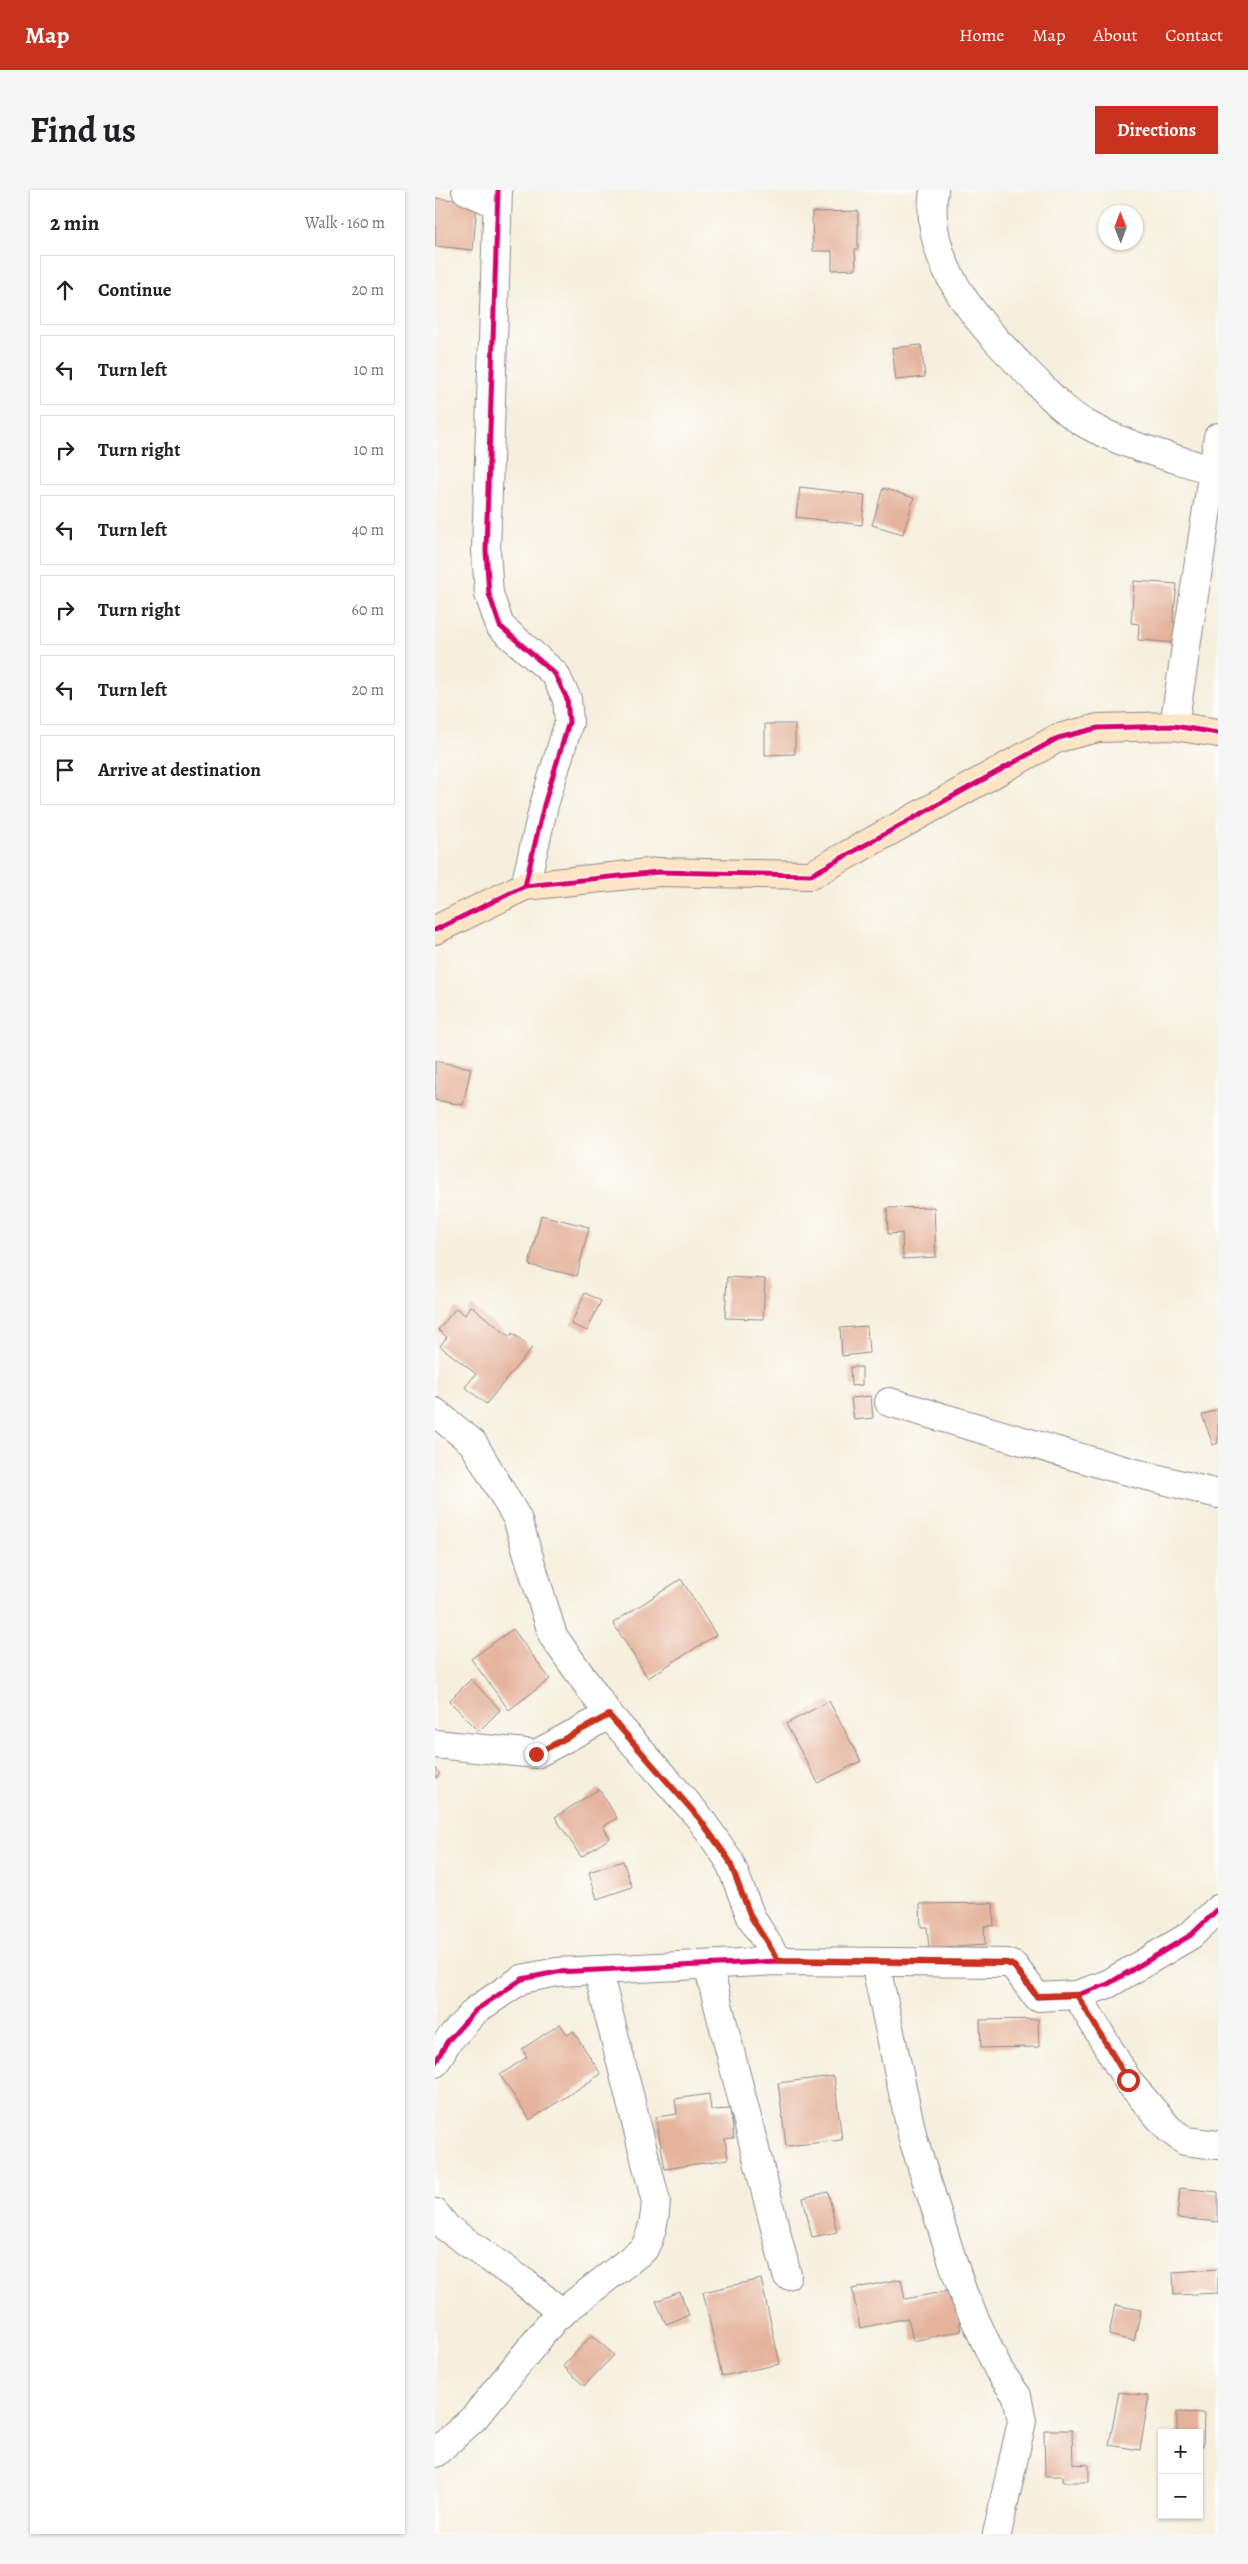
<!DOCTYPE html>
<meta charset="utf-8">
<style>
body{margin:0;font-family:Alegreya,serif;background:#f6f6f6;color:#202124}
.controls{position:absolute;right:15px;bottom:15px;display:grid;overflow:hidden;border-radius:0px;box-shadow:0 1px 4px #0004}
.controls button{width:45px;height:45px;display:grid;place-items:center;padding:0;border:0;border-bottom:1px solid #e0e0e0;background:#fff;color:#202124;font:25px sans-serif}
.compass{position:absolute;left:663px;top:15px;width:45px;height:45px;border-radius:50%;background:#fff;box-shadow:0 1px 4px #0004;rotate:359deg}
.stop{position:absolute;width:15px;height:15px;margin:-11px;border:4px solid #c8321e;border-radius:50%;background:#fff}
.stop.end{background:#c8321e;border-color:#fff;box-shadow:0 1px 5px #0008}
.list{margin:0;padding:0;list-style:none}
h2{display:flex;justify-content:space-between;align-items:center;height:65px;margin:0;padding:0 20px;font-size:21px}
h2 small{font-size:16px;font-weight:400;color:#757577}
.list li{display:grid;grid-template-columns:32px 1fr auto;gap:15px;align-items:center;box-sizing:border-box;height:70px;margin:0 10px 10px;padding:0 10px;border:1px solid #e0e0e0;border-radius:0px}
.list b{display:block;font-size:19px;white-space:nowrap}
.list em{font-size:16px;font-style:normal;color:#757577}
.icon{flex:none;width:28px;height:28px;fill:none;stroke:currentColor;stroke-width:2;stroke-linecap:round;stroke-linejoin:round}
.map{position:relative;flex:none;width:783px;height:2344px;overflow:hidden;border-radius:0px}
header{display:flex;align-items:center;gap:30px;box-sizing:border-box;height:70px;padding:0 25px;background:#c8321e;color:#fff}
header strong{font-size:24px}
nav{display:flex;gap:28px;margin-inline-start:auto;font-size:18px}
.intro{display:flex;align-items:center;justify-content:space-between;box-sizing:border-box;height:120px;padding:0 30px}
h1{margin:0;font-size:35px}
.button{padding:12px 22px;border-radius:0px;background:#c8321e;color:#fff;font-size:18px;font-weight:700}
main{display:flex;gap:30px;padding:0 30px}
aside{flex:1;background:#fff;border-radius:0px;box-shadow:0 1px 4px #0004}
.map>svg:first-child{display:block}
.building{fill:#e5b39c}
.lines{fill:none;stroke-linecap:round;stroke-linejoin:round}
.street-casing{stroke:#8c888c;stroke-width:30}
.secondary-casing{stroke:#8c888c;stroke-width:30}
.street{stroke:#fff;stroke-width:28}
.secondary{stroke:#fde5c5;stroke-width:28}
.cycleway-casing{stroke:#fdfcf7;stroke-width:8}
.cycleway{stroke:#d6006c;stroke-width:5}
.route{stroke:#c8321e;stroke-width:6}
</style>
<header>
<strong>Map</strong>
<nav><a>Home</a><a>Map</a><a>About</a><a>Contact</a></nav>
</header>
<div class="intro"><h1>Find us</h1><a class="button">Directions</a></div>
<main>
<aside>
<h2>2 min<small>Walk · 160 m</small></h2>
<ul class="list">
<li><svg class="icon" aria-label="ahead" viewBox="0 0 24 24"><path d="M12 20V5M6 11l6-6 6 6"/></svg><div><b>Continue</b></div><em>20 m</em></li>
<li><svg class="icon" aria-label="left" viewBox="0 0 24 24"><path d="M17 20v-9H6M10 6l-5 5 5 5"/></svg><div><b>Turn left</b></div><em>10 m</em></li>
<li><svg class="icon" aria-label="right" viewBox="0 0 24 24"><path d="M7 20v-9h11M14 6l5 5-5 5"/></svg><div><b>Turn right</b></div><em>10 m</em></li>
<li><svg class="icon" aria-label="left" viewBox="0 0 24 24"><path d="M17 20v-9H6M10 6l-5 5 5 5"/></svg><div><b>Turn left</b></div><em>40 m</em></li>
<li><svg class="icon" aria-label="right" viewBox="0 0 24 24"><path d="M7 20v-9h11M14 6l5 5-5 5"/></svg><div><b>Turn right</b></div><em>60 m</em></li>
<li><svg class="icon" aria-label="left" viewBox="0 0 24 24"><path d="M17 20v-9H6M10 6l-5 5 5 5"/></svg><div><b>Turn left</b></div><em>20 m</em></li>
<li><svg class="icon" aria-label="arrive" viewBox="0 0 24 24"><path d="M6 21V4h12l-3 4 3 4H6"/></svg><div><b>Arrive at destination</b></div></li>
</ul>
</aside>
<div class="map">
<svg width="783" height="2344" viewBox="0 0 783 2344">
<rect width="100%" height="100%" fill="#fdfcf7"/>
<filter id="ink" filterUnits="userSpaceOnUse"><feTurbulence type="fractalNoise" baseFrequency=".02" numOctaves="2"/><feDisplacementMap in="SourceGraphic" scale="10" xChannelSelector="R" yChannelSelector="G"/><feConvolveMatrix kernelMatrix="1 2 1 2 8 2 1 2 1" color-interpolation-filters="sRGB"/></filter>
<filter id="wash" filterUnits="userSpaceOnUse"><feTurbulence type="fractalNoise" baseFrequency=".0096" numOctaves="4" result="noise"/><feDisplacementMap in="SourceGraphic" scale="20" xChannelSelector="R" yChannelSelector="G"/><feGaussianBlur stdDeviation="1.12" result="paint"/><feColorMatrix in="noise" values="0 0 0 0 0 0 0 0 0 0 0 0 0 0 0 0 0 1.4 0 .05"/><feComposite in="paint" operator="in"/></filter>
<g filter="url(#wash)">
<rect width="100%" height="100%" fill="#f6efdd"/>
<g id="blocks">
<!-- building -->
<g class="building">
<polygon points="0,8 42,12 38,60 0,56"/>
<polygon points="423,21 423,59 420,59 421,79 397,80 397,61 378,61 377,22"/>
<polygon points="486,155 490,187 461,190 457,158"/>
<polygon points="365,297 430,305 427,335 361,327"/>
<polygon points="448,298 479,308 468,344 437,335"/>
<polygon points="699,391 742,394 738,432 744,433 742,453 703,450 704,434 696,433"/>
<polygon points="330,534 360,534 360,564 330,565"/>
<polygon points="0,871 36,878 28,915 0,910"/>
<polygon points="499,1017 501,1067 468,1069 467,1043 453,1044 452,1018"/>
<polygon points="106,1025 154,1037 142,1086 94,1075"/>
<polygon points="292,1087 330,1089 328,1129 290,1128"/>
<polygon points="150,1103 166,1111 152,1141 136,1134"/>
<polygon points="36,1116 75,1147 77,1143 97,1158 51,1214 30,1197 41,1184 5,1156 12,1147 3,1140 21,1118 30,1125"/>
<polygon points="432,1136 434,1163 407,1166 405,1138"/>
<polygon points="415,1177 427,1177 427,1195 416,1196"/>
<polygon points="436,1206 438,1228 419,1230 416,1208"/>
<polygon points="783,1219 783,1253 778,1255 767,1225"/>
<polygon points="246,1389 281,1445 213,1488 178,1433"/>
<polygon points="78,1439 115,1489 74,1520 36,1469"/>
<polygon points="36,1489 65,1520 44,1541 14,1511"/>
<polygon points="394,1511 426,1571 383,1593 351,1534"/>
<polygon points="0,1577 5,1584 0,1588"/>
<polygon points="164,1599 182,1628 168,1637 175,1648 146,1667 120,1627"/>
<polygon points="188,1671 197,1697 162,1709 154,1682"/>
<polygon points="558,1713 559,1736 549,1736 550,1755 494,1759 492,1737 486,1737 485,1714"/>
<polygon points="603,1829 604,1857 546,1858 545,1830"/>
<polygon points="125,1834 133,1845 138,1841 166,1884 95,1930 65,1885 92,1867 87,1859"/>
<polygon points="399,1886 407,1950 351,1956 343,1893"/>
<polygon points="274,1904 276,1920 295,1919 299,1948 290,1949 293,1969 230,1979 221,1927 242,1924 240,1909"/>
<polygon points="745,1998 783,2002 783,2032 742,2028"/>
<polygon points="393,2002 402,2042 377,2047 368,2008"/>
<polygon points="783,2079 783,2103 739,2105 738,2082"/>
<polygon points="326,2089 345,2174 287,2186 268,2102"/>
<polygon points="466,2089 470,2109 518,2100 526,2141 478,2151 473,2128 425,2138 417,2099"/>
<polygon points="245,2102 254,2125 231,2134 221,2111"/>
<polygon points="680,2115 706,2120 699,2151 674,2145"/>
<polygon points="157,2145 179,2165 149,2196 128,2176"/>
<polygon points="684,2202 714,2206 705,2260 674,2255"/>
<polygon points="742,2222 769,2223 768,2256 764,2256 764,2243 742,2243"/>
<polygon points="609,2240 637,2240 638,2274 654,2275 654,2292 628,2292 628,2286 610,2286"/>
</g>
</g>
</g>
<g filter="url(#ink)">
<use href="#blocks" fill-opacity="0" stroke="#8c888c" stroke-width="1"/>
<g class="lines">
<defs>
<g id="street">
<polyline points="31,0 62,14"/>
<polyline points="63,0 51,360 54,404 65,436 120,484 132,509 134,532 109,615 90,696"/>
<path d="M 499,0 C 487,74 546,136 594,184 C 612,202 629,222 651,234 C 690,256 737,267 779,281"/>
<polyline points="739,536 783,247"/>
<polyline points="454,1212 677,1277 783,1304"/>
<polyline points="0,1222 38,1253 82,1328 118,1446 174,1525 264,1627 294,1670 316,1727 343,1771"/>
<polyline points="0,1554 101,1564 174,1525"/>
<polyline points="440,1772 478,1949 528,2103 563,2179 582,2206 587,2231 562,2344"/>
<polyline points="273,1775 352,2085"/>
<polyline points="642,1805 693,1891 734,1939 750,1951 783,1955"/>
<polyline points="0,1873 12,1852 41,1820 87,1789 122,1782 343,1771 572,1773 579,1776 602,1807 642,1805 673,1794 756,1745 783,1719"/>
<polyline points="0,2023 12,2038 90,2093 127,2123"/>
<path d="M 0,2263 L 39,2228 L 120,2128 L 209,2059 C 217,2044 220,2030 221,2012 L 163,1781"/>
</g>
<polyline id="secondary" points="0,740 90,696 223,682 376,685 623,548 663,538 739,536 783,543"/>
</defs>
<!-- street casing -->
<use href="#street" class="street-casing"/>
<!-- secondary casing -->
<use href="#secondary" class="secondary-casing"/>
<!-- street -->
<use href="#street" class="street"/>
<!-- secondary -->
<use href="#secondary" class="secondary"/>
<defs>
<g id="cycleway">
<polyline points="63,0 51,360 54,404 65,436 120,484 132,509 134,532 109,615 90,696"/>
<polyline points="0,740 90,696 223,682 376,685 623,548 663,538 739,536 783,543"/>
<polyline points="0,1873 12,1852 41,1820 87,1789 122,1782 343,1771 572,1773 579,1776 602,1807 642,1805 673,1794 756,1745 783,1719"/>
</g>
</defs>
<!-- cycleway casing -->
<use href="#cycleway" class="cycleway-casing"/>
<!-- cycleway -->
<use href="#cycleway" class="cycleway"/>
</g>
</g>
<g class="lines" filter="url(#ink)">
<!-- route -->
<polyline class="route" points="101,1564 174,1525 264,1628 294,1670 316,1727 343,1770 572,1773 579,1776 602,1806 642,1805 693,1890"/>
</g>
</svg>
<div class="controls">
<button>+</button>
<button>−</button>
</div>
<svg class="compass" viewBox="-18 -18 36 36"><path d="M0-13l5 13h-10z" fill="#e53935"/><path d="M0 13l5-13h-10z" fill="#757577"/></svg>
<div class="stop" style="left:693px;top:1890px"></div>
<div class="stop end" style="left:101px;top:1564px"></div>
</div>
</main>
